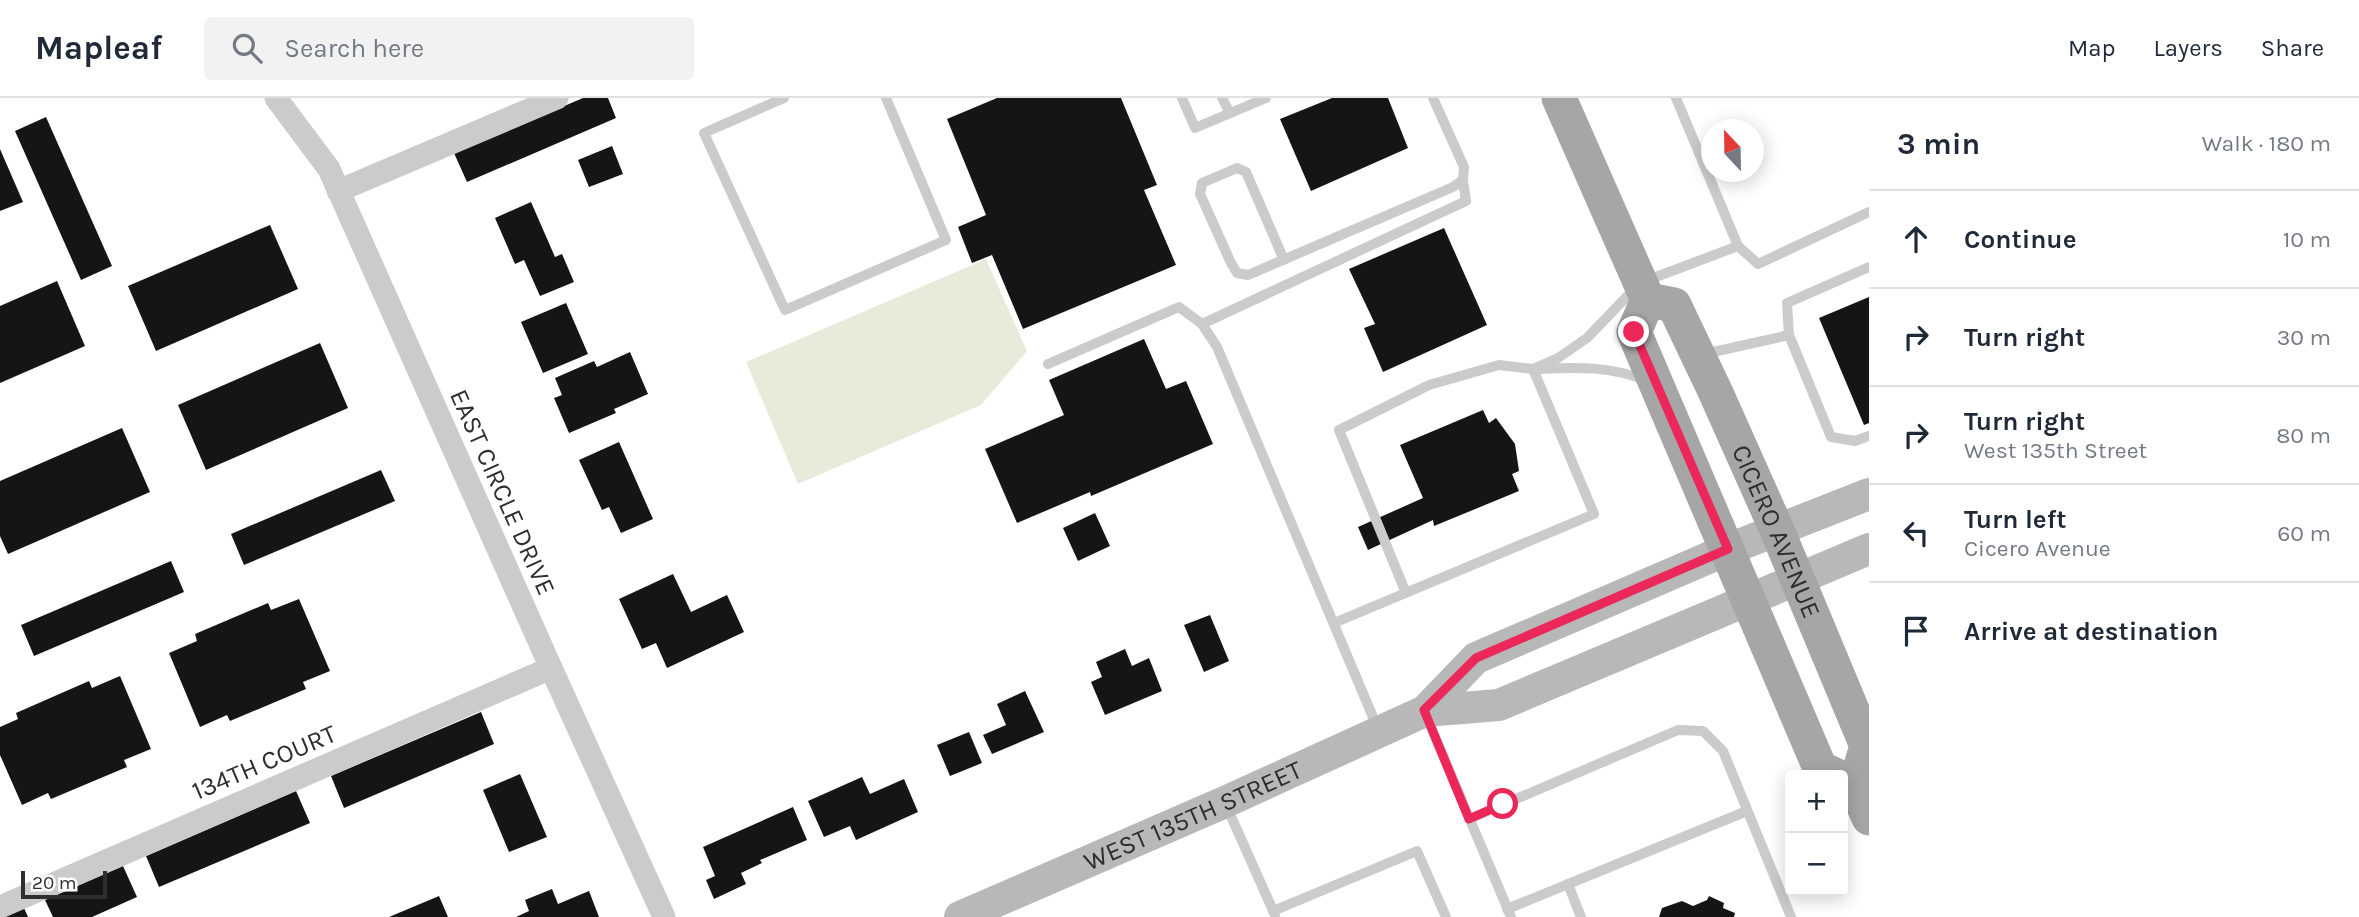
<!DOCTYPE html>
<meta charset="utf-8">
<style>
body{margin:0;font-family:Karla,sans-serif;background:#f2f2f3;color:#1f2937}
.controls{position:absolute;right:21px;bottom:21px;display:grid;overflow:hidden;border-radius:7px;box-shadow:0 4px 18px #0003}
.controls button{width:63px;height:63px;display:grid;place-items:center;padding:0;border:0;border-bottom:2px solid #e0e1e3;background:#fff;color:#1f2937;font:35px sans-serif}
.compass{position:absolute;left:1701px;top:21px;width:63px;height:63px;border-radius:50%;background:#fff;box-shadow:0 4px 18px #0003;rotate:338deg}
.scale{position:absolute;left:21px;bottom:18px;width:86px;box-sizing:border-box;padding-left:7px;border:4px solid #2e2e2e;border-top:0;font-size:19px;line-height:24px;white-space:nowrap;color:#2e2e2e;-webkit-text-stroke:5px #fff;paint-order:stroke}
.stop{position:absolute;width:21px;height:21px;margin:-16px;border:5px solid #ec285a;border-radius:50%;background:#fff}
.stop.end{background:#ec285a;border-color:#fff;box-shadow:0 2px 7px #0008}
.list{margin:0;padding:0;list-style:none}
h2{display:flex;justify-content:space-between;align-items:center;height:91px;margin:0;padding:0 28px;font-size:30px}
h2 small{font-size:23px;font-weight:400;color:#747a83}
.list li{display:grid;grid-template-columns:46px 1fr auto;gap:21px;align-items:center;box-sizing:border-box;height:98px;padding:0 28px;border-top:2px solid #e0e1e3}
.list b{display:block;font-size:26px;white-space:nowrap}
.list p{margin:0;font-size:23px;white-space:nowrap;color:#747a83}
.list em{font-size:23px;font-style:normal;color:#747a83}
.icon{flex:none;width:38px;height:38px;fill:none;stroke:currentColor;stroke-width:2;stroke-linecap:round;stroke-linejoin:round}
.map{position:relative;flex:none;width:1869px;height:819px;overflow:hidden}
header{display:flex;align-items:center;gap:42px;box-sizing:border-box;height:98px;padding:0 35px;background:#fff;border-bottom:2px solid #e0e1e3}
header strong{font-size:33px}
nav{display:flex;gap:38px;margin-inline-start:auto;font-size:24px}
.search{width:490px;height:63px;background:#f2f2f3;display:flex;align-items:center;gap:18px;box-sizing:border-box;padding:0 24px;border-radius:7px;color:#747a83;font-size:26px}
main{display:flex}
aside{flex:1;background:#fff}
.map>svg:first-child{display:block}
.green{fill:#e7ecda}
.building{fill:#151515}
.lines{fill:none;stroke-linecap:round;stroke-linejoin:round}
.lane{stroke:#cbcbcb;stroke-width:10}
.street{stroke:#cbcbcb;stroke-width:23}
.secondary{stroke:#b8b8b8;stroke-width:32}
.primary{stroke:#a6a6a6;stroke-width:35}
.route{stroke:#ec285a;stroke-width:9}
.labels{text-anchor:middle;stroke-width:7;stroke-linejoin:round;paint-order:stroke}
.street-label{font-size:26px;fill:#2e2e2e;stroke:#fff}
</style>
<header>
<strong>Mapleaf</strong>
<div class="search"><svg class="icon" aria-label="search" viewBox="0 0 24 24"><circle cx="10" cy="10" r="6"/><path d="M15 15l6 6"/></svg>Search here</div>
<nav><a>Map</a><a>Layers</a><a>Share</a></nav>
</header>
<main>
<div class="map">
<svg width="1869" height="819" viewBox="0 0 1869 819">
<rect width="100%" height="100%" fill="#fff"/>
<!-- green -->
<polygon class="green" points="986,161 1027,253 981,307 798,386 746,264"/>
<!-- building -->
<g class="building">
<polygon points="583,0 608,0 616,20 467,84 454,55"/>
<polygon points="997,0 1121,0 1157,87 1144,92 1176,167 1023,231 992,157 972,165 958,129 986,117 947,21"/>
<polygon points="1332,0 1388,0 1408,50 1311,93 1280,21"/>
<polygon points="46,19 112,168 81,182 15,33"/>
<polygon points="612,48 623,76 589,89 578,62"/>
<polygon points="0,51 23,104 0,113"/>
<polygon points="531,104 555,159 562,156 574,184 540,198 524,162 515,166 495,120"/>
<polygon points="270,127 298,191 156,253 128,188"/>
<polygon points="1444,130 1487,227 1383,274 1364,230 1375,226 1349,171"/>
<polygon points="57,183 85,248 0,285 0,208"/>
<polygon points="1869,199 1869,325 1864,327 1819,220"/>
<polygon points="566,205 588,256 543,275 521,224"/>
<polygon points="1144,241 1166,291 1186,283 1213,346 1091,398 1090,394 1017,425 985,351 1064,317 1049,282"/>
<polygon points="320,245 348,310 206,372 178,307"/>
<polygon points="630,254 648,296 614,311 616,315 569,335 554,300 562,297 555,280 594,263 597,269"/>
<polygon points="1483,312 1489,325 1496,320 1515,346 1519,373 1512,376 1519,393 1434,428 1433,422 1368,452 1358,429 1423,400 1400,347"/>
<polygon points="122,330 150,394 8,456 0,438 0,383"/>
<polygon points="619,344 653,421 621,435 609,409 602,412 579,362"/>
<polygon points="381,372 395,403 244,467 231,436"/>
<polygon points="1095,415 1110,448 1078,463 1063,430"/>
<polygon points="171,463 184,494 34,558 21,527"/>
<polygon points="673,476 691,514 727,497 744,534 667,570 656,545 642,551 619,501"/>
<polygon points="299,501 330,573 303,584 306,591 230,623 227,617 200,629 169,555 197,543 195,536 268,505 271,512"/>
<polygon points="1210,517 1229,563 1204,574 1184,527"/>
<polygon points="1125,551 1132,568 1149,560 1162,593 1105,617 1091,584 1102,579 1096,564"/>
<polygon points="120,578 151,651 124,662 127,669 51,701 48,695 22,707 0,657 0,629 18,621 16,615 89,583 92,590"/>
<polygon points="1025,593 1044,634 992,656 983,637 1006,627 997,606"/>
<polygon points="481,614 494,646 344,710 331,678"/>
<polygon points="969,634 982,665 950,678 937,647"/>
<polygon points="520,676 547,739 509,754 483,692"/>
<polygon points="862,679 870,696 904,681 918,714 856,742 850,728 824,739 808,703"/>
<polygon points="296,693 310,725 159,789 146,758"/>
<polygon points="793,709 807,742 760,762 762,765 741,775 746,786 714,801 706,782 715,778 703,749"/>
<polygon points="123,768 137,799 92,819 53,819 45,802"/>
<polygon points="552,791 558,806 589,793 599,819 516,819 529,813 525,802"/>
<polygon points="439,798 448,819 389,819"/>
<polygon points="1709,798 1724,805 1723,810 1735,815 1734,819 1659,819 1662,810 1682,803 1693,808 1707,802"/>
<polygon points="24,810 28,819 5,819"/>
</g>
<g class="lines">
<!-- lane -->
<g class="lane">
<polyline points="784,0 704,35 785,212 946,142 886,0"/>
<polyline points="1182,0 1195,30 1266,0"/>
<polyline points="1222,0 1230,15"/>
<polyline points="1738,148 1758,166 1869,114"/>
<polyline points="1284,162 1246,74 1237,70 1202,85 1200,96 1231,165 1237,175 1248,177 1453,89 1463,82"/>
<polyline points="1202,226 1466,103 1463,82 1464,69 1433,0"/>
<polyline points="1789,237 1787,205 1869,169"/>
<polyline points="1704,256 1789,237 1831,339 1855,343 1869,338"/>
<polyline points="1048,266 1179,209 1202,226 1217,249 1378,631"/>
<polyline points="1533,271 1558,260 1587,240 1640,185 1738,148 1676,0"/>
<path d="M 1539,271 C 1576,269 1612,268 1647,283"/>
<polyline points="1334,525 1594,416 1533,271 1499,267 1429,287 1339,332 1406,495"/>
<polyline points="1425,615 1511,819"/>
<polyline points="1226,707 1275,817"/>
<polyline points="1469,721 1678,632 1703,633 1723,653 1791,819"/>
<polyline points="1568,786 1581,819"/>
<polyline points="1507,811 1747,713"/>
<polyline points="1273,813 1417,753 1446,819"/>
</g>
<!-- street -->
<g class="street">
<polyline points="276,0 329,71 551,570 664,819"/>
<polyline points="338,93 557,0"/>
<polyline points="0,809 551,570"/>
</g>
<!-- secondary -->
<g class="secondary">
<polyline points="1425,613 1476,560 1729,451 1869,396"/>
<path id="s1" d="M 960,819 L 1225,704 L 1425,613 L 1499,607 L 1869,451"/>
</g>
<!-- primary -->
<g class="primary">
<polyline points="1559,0 1648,202 1634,234 1820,670 1835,677"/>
<path id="s2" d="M 1648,202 L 1674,207 L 1715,293 L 1777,432 L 1867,648 L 1855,688"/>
<polyline points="1843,682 1855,688 1869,720"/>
</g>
</g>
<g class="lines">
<!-- route -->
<polyline class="route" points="1503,706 1469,721 1424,612 1476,560 1728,451 1634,234"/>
</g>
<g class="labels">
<!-- street labels -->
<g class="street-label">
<text transform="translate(503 394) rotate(66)" y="9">EAST CIRCLE DRIVE</text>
<text dy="9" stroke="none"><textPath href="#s2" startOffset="275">CICERO AVENUE</textPath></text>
<text transform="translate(264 664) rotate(-23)" y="9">134TH COURT</text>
<text dy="9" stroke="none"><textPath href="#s1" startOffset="254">WEST 135TH STREET</textPath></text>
</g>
</g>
</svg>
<div class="controls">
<button>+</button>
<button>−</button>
</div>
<svg class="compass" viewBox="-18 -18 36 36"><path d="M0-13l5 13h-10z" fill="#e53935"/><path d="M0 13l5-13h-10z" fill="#747a83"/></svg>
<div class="scale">20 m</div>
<div class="stop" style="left:1503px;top:706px"></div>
<div class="stop end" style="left:1634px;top:234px"></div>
</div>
<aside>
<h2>3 min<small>Walk · 180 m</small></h2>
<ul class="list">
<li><svg class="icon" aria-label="ahead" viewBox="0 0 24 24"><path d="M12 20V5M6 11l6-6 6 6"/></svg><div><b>Continue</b></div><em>10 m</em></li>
<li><svg class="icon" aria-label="right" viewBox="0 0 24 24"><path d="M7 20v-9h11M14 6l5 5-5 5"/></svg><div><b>Turn right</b></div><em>30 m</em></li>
<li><svg class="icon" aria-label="right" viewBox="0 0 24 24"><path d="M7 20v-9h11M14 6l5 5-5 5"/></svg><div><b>Turn right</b><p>West 135th Street</p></div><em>80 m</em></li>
<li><svg class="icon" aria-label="left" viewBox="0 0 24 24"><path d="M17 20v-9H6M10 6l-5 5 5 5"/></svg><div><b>Turn left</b><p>Cicero Avenue</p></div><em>60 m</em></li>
<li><svg class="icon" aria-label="arrive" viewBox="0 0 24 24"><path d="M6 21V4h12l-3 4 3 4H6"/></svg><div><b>Arrive at destination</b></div></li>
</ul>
</aside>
</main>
